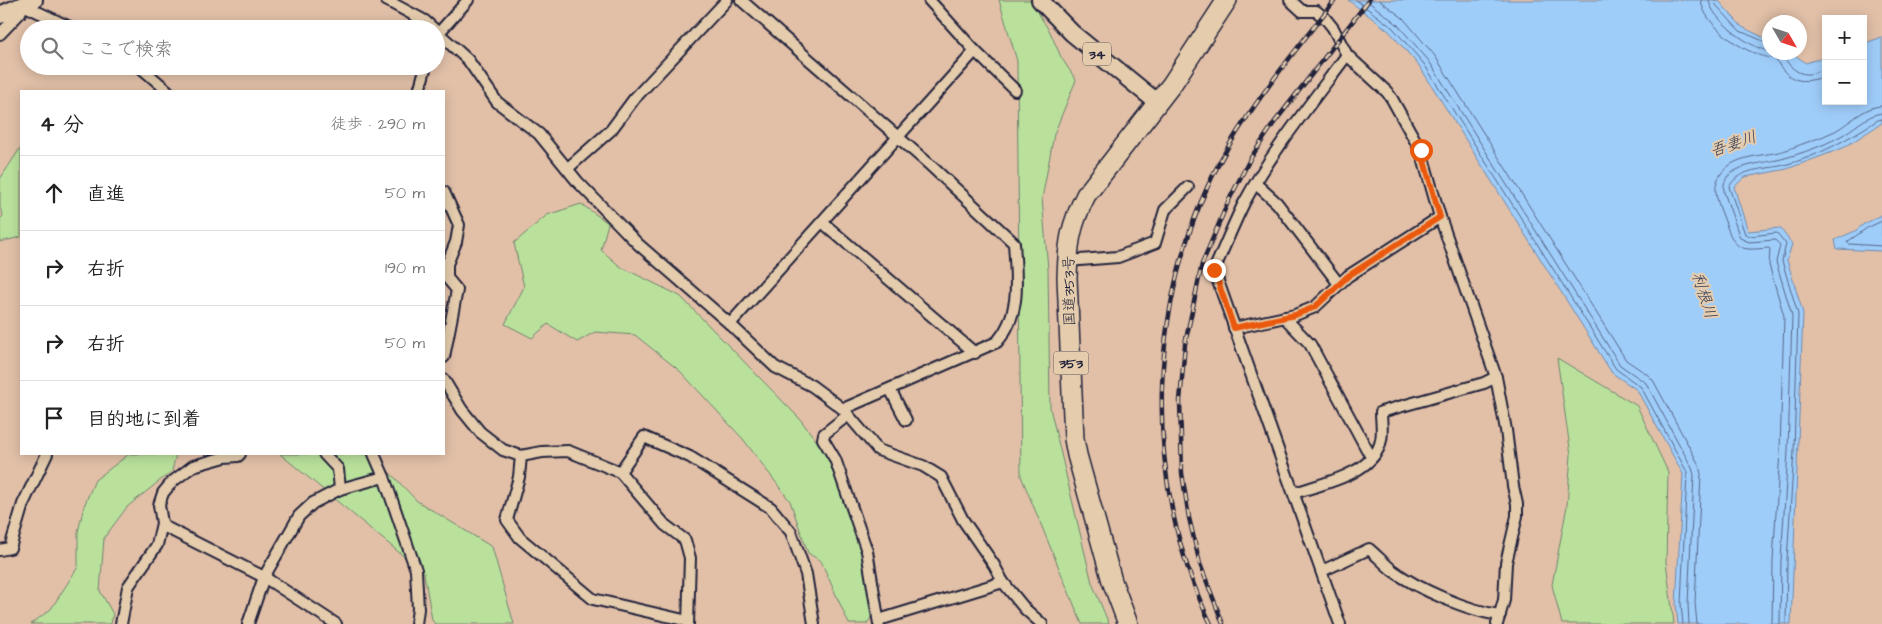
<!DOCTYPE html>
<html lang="ja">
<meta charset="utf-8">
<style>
body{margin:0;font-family:"Architects Daughter","Klee One",sans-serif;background:#f6f6f6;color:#222}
.controls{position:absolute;right:15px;top:15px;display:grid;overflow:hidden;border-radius:0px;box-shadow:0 2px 12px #0003}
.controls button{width:45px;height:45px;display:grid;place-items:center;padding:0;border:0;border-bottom:1px solid #e0e0e0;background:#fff;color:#222;font:25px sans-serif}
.compass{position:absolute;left:1762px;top:15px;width:45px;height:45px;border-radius:50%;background:#fff;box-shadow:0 2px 12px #0003;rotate:129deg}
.stop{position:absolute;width:15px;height:15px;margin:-11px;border:4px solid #ea580c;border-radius:50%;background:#fff}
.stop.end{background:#ea580c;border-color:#fff;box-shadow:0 1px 5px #0008}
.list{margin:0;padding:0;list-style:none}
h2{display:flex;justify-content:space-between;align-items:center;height:65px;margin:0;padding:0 20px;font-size:21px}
h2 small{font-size:16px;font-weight:400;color:#767676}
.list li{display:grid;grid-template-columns:32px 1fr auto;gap:15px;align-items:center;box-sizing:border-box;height:75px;padding:0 20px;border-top:1px solid #e0e0e0}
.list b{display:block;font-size:19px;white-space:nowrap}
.list em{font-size:16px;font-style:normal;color:#767676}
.icon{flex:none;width:28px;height:28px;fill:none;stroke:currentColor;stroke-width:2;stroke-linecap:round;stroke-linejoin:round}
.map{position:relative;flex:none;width:1882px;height:624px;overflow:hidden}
.search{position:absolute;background:#fff;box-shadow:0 2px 12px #0003;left:20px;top:20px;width:425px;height:55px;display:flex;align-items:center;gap:12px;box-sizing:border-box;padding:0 18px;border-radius:28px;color:#767676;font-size:19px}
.panel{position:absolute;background:#fff;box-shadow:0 2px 12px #0003;left:20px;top:90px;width:425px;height:365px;border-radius:0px}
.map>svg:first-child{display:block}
.green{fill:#bae19c;stroke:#6e826c}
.water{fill:#9fcdfa;stroke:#6d89ae}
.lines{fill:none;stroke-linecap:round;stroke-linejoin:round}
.shore{stroke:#546687;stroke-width:1}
.street-casing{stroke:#22223b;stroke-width:14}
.primary-casing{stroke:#22223b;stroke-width:20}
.highway-casing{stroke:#22223b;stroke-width:22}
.street{stroke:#e4ccad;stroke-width:10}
.primary{stroke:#e4ccad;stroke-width:16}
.highway{stroke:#e4ccad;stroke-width:19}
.rail-casing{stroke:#22223b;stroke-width:4.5}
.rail{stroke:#e4ccad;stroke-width:2.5;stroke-dasharray:8;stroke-linecap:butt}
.route{stroke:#ea580c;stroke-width:6}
.labels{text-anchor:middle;stroke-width:4;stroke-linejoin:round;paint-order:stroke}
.shield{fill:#e4ccad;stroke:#5c555d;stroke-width:1}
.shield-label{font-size:14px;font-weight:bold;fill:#22223b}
.street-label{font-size:15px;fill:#22223b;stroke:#e4ccad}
.water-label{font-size:16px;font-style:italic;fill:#353c58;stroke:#e4ccad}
</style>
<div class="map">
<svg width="1882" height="624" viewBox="0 0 1882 624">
<rect width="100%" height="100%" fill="#e2c0a8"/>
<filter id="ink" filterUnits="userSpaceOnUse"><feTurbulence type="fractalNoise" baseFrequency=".02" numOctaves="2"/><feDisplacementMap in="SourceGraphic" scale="10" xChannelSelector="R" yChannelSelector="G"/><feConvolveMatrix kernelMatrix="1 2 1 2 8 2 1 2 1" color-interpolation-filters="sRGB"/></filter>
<g filter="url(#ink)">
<!-- green -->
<g class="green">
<polygon points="999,0 1030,0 1050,32 1061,57 1076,80 1054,134 1042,199 1048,269 1050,408 1092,583 1109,624 1082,624 1021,476 1017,61"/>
<polygon points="21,147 21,237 0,242 0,219 3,216 0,208 0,179"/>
<polygon points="581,204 608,223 601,250 621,267 680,296 799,418 834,464 862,548 873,614 867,624 849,624 821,561 808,553 790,501 743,439 680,371 635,335 595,332 577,342 548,324 532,338 505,324 524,287 514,243 547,215"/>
<polygon points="1557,358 1637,406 1668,472 1666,562 1674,624 1562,624 1552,585 1567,506 1571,455"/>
<polygon points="129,454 176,454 172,471 127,507 104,538 100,591 113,614 111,624 31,624 51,609 78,567 78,532 84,506 95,480"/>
<polygon points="280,454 372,454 417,501 492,547 514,624 435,624 432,620 424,573"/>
</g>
<!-- water -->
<g class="water">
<polygon points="1348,0 1718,0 1742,27 1769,40 1770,52 1792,53 1806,63 1826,56 1826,101 1863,101 1863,44 1882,37 1882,123 1843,148 1787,169 1745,177 1734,187 1748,231 1780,228 1792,244 1787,260 1803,313 1791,624 1678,624 1676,604 1683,474 1637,390 1612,373 1420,67 1389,31"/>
<polygon points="1882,215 1882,251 1837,249 1835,240 1855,231 1864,224"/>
</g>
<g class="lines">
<!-- shore -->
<g class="shore">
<polyline points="1356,0 1393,28 1424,64 1616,369 1641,387 1687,472 1681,604 1683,624"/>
<polyline points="1366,0 1397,24 1429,61 1620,365 1646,383 1692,468 1694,475 1688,604 1689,624"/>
<polyline points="1379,0 1403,18 1435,56 1626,360 1648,375 1653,380 1699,465 1701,474 1695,603 1697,624"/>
<path d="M 1701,0 C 1702,25 1751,59 1775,58 C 1788,82 1801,85 1826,76"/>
<path d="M 1709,0 C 1710,18 1752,50 1770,51"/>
<polyline points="1715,0 1716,5 1740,31 1770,44"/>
<path d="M 1783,52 C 1784,62 1796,74 1806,74 C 1812,75 1820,70 1826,68"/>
<polyline points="1882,221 1867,228 1847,242 1849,244 1882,246"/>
<path d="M 1772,624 L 1773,560 L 1780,451 L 1784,316 L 1769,265 L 1770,249 L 1768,248 C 1744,250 1736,252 1727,227 C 1723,214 1711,193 1718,179 C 1731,152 1765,158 1789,149 C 1804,143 1821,138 1835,131 C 1850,123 1865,106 1882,106"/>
<path d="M 1780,624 L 1781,560 L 1788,451 L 1792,315 L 1776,262 L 1780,245 L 1775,240 L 1749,242 L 1740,238 L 1724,192 C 1719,163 1767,164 1785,158 C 1802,153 1823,146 1839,137 C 1852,131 1867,114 1882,113"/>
<path d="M 1786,624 L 1787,560 L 1794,451 L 1798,314 L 1782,261 L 1786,244 L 1777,233 L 1750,236 L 1745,234 L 1729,187 C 1740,167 1765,170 1784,165 C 1818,157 1849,138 1878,120 L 1882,119"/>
</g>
<defs>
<g id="street">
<polyline points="386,0 425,21 434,29"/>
<path d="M 741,0 L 930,165 L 1014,243 C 1016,277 1022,314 997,342 L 843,409"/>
<polyline points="929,0 975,51 1015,90"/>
<polyline points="1290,0 1302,11 1316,11 1325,18 1333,28 1347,55 1387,92 1392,99 1421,151 1440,217 1496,377 1506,430 1513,486 1517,504 1517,516 1506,563 1504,600 1497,624"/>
<polyline points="436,31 468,60 497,102 539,134 577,181 638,244 730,324 775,367 812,386 843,409 878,450 923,466 941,477 963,520 994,565 1003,582 1025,609 1042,624"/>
<polyline points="0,34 20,13 23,5 74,29"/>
<polyline points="436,36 468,0"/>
<polyline points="139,66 168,91"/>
<polyline points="419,91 426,66"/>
<polyline points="568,168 611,130 634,99 727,0"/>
<polyline points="1256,184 1277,203 1339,284"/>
<polyline points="444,192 459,225 456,242 447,264 447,278 457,290 444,357"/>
<polyline points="822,222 975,353"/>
<polyline points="1067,261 1118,257 1155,243 1165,210 1188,187"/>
<polyline points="1284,317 1310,344 1371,457"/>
<polyline points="730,324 975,51"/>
<polyline points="1234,328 1295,315 1315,307 1348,276 1440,217"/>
<polyline points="444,380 462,410 480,432 503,450 521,456 542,452 568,451 620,472 665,525 685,540 690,558 688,624"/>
<polyline points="890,389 906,420"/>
<polyline points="848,415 824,434 823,439 835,459 867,551 879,624"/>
<polyline points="324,454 338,469 340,489"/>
<polyline points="374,454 384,477 416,570 418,609 416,624"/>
<polyline points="521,456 519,477 507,520 520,538 593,599 688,621"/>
<polyline points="620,472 644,437 690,457 771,508 791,532 806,574 814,624"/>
<path d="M 1294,493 C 1321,484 1375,474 1381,440 C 1383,431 1381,421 1381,412 L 1484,383 L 1496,377"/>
<polyline points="162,523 167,528 264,577 336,624"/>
<polyline points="0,550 10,548 23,504 47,454"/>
<path d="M 1322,571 L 1369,549 C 1377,556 1384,563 1392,570 C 1418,589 1468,611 1500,615"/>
<polyline points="879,620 1003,582"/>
<polyline points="121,624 128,587 157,545 162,523 159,505 163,493 172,482 193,466 225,457 238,456 240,454"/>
<polyline points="248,624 264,577 299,516 313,503 340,489 384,477"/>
<path d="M 1340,624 L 1214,270 C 1224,248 1233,225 1244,203 C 1272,151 1312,102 1347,55"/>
</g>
<g id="primary">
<polyline points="1040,0 1072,33 1158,103"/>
<polyline points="0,15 34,0"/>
</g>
<path id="highway" d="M 1128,624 L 1112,581 L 1077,455 L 1074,439 L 1067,278 C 1068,244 1070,226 1086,195 L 1172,84 L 1227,0"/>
</defs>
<!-- street casing -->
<use href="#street" class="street-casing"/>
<!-- primary casing -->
<use href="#primary" class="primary-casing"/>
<!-- highway casing -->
<use href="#highway" class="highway-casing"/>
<!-- street -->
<use href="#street" class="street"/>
<!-- primary -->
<use href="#primary" class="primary"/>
<!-- highway -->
<use href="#highway" class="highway"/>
<defs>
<g id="rail">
<path d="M 1211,624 C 1139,479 1147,287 1228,147 C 1259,95 1298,47 1335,0"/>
<polyline points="1223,624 1200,564 1189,518 1182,473 1180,401 1185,344 1202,264 1228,202 1250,159 1274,123 1369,0"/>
</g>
</defs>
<!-- rail casing -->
<use href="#rail" class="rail-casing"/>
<!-- rail -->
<use href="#rail" class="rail"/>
</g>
</g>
<g class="lines" filter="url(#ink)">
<!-- route -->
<polyline class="route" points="1214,270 1234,328 1295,315 1315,307 1348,276 1440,217 1421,150"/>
</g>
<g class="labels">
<!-- shield labels -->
<g class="shield">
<rect x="1083" y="42.5" width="28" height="23" rx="4"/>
<rect x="1053.5" y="351.5" width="35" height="23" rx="4"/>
</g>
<g class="shield-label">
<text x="1097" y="59">34</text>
<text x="1071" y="368">353</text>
</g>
<!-- street labels -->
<g class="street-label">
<text transform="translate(1069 291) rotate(-91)" y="5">国道353号</text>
</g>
<!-- water labels -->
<g class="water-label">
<text transform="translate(1733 143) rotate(-19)" y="6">吾妻川</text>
<text transform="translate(1705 295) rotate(72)" y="6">利根川</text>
</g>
</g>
</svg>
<div class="controls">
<button>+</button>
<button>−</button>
</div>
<svg class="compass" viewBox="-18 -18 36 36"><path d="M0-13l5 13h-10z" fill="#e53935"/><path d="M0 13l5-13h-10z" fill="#767676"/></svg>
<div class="stop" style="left:1421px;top:150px"></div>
<div class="stop end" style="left:1214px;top:270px"></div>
<div class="search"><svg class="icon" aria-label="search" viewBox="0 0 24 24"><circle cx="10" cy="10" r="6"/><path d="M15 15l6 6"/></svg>ここで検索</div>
<section class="panel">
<h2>4 分<small>徒歩 · 290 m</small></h2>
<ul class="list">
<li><svg class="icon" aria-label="ahead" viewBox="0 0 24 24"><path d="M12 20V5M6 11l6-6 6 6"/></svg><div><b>直進</b></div><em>50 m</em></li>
<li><svg class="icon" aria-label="right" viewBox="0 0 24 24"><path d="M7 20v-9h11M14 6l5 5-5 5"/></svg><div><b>右折</b></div><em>190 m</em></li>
<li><svg class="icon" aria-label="right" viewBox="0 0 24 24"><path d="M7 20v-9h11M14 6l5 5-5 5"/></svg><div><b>右折</b></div><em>50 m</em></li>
<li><svg class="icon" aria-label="arrive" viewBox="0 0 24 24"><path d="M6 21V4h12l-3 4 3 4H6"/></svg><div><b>目的地に到着</b></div></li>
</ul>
</section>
</div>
